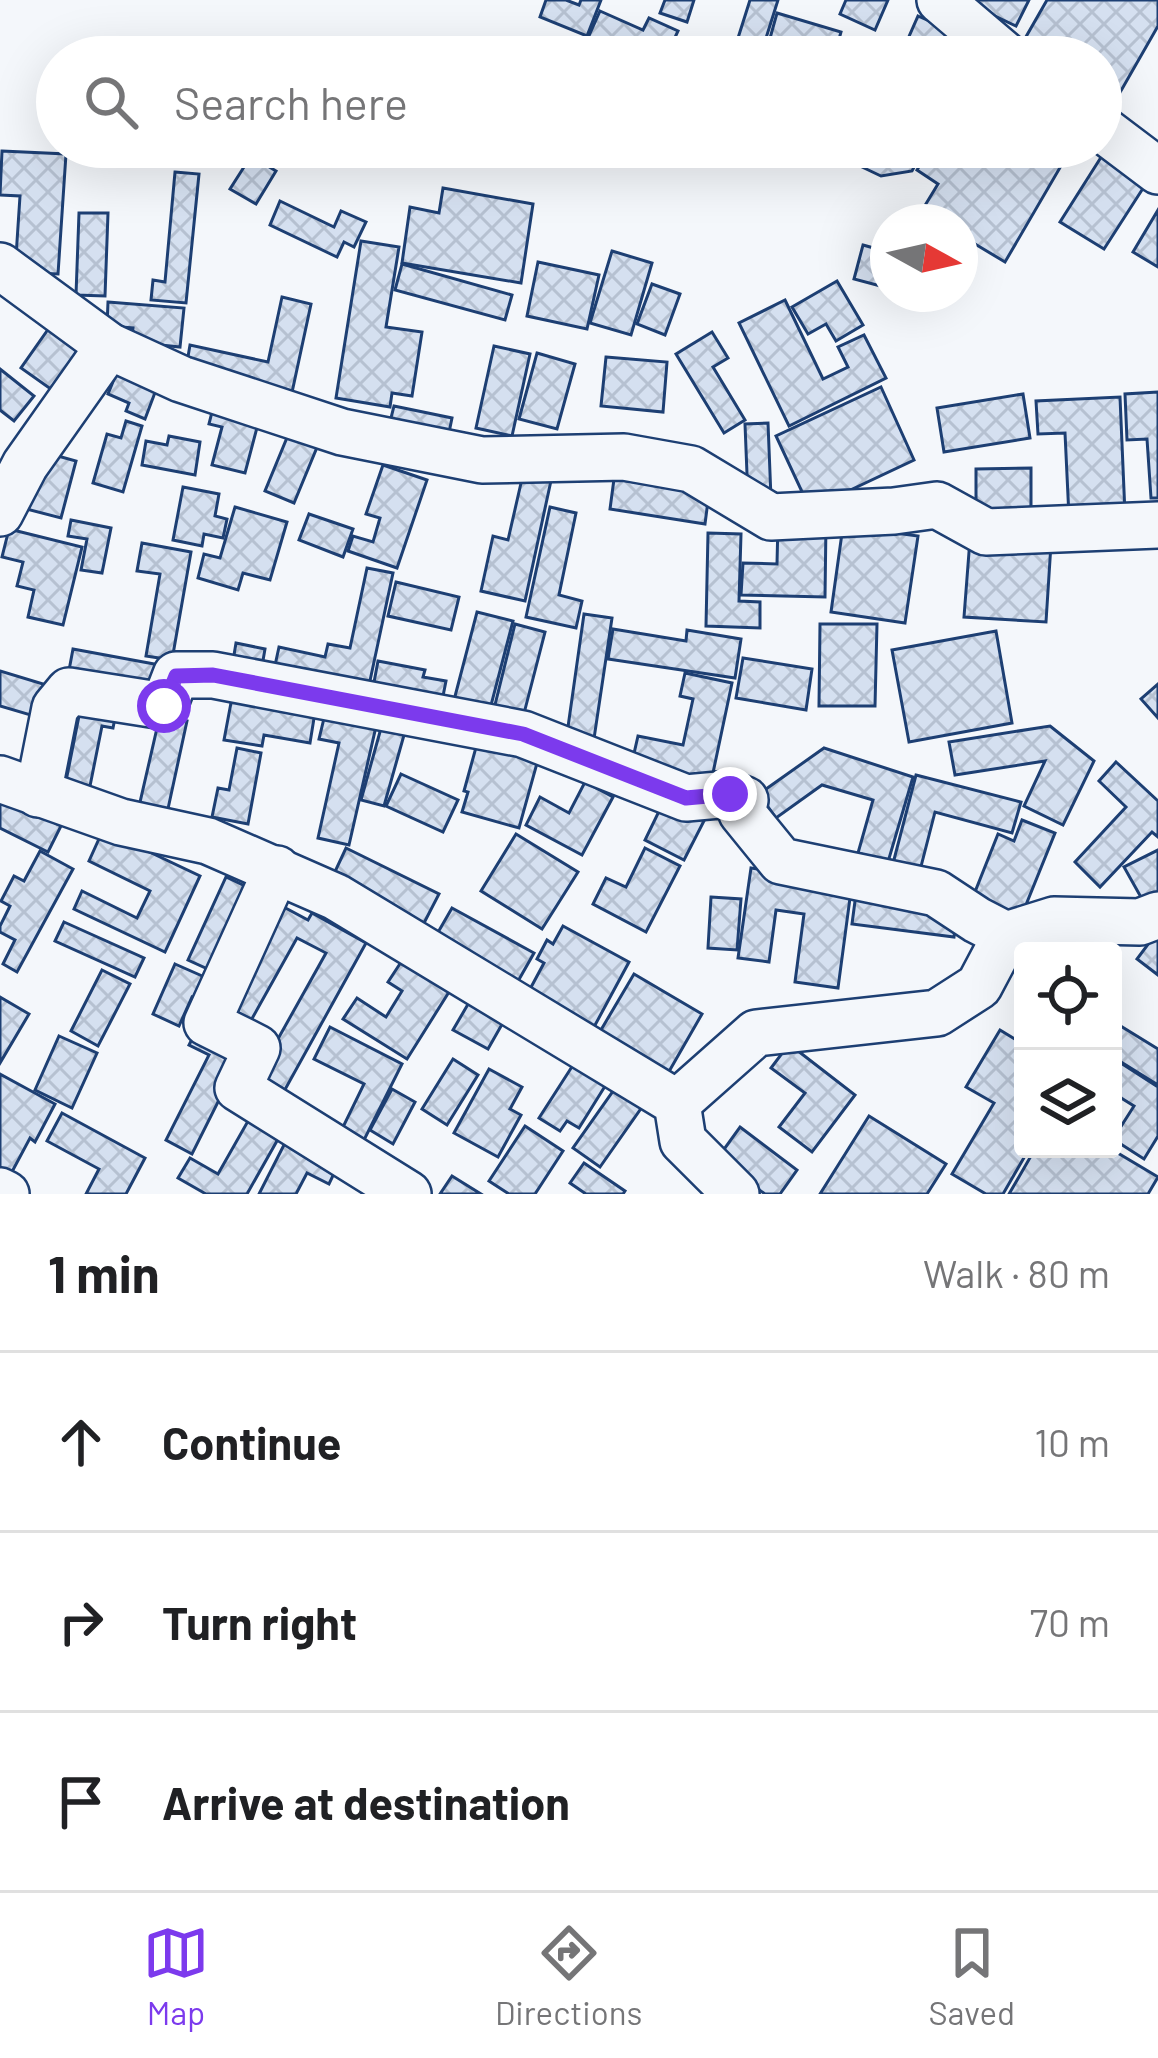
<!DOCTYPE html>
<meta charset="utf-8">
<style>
body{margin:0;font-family:Barlow,sans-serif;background:#f6f6f6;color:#202124}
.controls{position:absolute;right:36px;bottom:36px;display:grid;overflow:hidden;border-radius:12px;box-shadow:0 12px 48px #0002}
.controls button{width:108px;height:108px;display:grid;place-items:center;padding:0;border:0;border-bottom:3px solid #e0e0e0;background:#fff;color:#202124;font:60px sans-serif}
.compass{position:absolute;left:870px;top:204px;width:108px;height:108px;border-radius:50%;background:#fff;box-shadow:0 12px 48px #0002;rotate:98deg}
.stop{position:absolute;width:36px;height:36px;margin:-27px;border:9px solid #7c3aed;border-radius:50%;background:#fff}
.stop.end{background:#7c3aed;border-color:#fff;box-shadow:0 3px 12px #0008}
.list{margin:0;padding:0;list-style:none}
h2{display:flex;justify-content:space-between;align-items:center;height:156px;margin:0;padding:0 48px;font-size:51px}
h2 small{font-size:39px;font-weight:400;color:#757577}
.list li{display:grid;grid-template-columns:78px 1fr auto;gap:36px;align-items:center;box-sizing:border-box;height:180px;padding:0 48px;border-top:3px solid #e0e0e0}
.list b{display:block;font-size:45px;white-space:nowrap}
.list em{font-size:39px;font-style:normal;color:#757577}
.icon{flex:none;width:66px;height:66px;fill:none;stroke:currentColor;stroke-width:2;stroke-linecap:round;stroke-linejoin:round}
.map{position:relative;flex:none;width:1158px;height:1194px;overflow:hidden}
.search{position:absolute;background:#fff;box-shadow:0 12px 48px #0002;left:36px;right:36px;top:36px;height:132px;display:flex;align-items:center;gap:30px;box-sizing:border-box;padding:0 42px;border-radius:66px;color:#757577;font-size:45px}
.sheet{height:696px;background:#fff}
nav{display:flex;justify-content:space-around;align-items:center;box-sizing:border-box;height:168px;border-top:3px solid #e0e0e0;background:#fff;font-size:33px;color:#757577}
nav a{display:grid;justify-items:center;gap:6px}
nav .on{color:#7c3aed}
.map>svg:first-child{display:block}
.building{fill:url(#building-cross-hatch);stroke:#1d3f73;stroke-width:3}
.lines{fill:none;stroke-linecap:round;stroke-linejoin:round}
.street-casing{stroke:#1d3f73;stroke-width:50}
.street{stroke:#f4f7fb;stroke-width:45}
.route{stroke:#7c3aed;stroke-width:15}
</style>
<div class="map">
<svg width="1158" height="1194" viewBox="0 0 1158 1194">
<defs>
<pattern id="building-cross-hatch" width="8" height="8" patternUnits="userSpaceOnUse" patternTransform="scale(3)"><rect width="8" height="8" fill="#d5e0f0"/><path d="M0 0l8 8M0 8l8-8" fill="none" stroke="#b6c1d1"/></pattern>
</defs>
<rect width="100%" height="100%" fill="#f4f7fb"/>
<!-- building -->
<g class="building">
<polygon points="546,0 566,0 579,5 581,0 601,0 587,36 540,17"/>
<polygon points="665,0 694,0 687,22 660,13"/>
<polygon points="750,0 778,0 760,57 732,57"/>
<polygon points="846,0 888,0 875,30 840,14"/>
<polygon points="961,0 1029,0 1016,26"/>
<polygon points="1047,0 1158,0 1158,26 1118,96 1101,86 1101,57 1049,57 1023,42"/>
<polygon points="600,11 643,30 649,18 678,31 666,57 629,57 588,38"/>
<polygon points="777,13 841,32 834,57 795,57 767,49"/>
<polygon points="918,16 965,37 956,57 900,57"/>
<polygon points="820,147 892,147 918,160 912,171 881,176"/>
<polygon points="931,147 1072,147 1005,262 960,235 960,222 937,222 921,212 938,184 917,170"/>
<polygon points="2,151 66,154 58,274 15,272 20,196 0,195"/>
<polygon points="1105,151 1149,179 1104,249 1060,222"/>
<polygon points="251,156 276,171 256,204 230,189"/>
<polygon points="175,172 199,174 186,303 151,300 153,280 165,282"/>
<polygon points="443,188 533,204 521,283 402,263 410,207 439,213"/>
<polygon points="280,201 334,227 341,211 366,222 354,247 344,242 337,257 270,225"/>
<polygon points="1158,210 1158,267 1133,252"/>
<polygon points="79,213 108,213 105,296 76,295"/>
<polygon points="361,241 399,247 386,327 422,332 412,396 392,393 390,407 336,398"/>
<polygon points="863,245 888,252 888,288 854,279"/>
<polygon points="612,251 652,263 631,335 590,323"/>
<polygon points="538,262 599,275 587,329 527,316"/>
<polygon points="402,264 512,295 505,320 395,290"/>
<polygon points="837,281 863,325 836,341 826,324 808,334 792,307"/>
<polygon points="652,284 680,294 665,335 637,324"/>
<polygon points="282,297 311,304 291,397 185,374 190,345 268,362"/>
<polygon points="785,300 823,379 848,367 838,347 864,335 886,378 789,426 739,323"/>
<polygon points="108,302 184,308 180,347 132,342 133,328 107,326"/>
<polygon points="49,328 91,358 62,397 21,368"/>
<polygon points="712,332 728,358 713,367 745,420 724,433 676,354"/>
<polygon points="494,346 530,354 512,436 476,428"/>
<polygon points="537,353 575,364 557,429 519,419"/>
<polygon points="606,357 667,362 663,412 601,406"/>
<polygon points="119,367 159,382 145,419 126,411 129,403 108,394"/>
<polygon points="0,369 34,396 14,421 0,410"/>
<polygon points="881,387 914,460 810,509 776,436"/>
<polygon points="1158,392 1158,498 1151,498 1147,439 1127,440 1125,394"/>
<polygon points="1023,394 1030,438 944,452 937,408"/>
<polygon points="1120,397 1125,514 1069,517 1065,433 1038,434 1036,401"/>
<polygon points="394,406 452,418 446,447 387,434"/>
<polygon points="213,408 259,420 245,473 212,465 222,427 209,424"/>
<polygon points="126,421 142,426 123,492 93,483 107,434 121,438"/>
<polygon points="768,423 771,498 748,499 745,424"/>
<polygon points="291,428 320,440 294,503 265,491"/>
<polygon points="169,436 200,442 195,475 142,465 146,441 167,445"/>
<polygon points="40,451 76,461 61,518 15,506"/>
<polygon points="383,465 427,480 397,568 348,551 353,536 373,542 380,518 366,514"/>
<polygon points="1031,468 1031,521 976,521 976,469"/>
<polygon points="524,470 552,476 525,601 481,591 493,536 508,540"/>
<polygon points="614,479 709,493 705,524 610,509"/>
<polygon points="183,487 219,494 215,516 227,519 223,538 204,534 202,546 173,540"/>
<polygon points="235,507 287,522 270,580 243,573 238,590 198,578 204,554 220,558"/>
<polygon points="550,507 576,513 559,595 582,601 576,628 526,617"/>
<polygon points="309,514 353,529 343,557 299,540"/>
<polygon points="71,520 111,528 102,573 81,570 87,539 68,536"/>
<polygon points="778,522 826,523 825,597 741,595 743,563 777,564"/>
<polygon points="843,526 918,536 905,623 831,612"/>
<polygon points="9,529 82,547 63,625 28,617 34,590 17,586 23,562 2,557"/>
<polygon points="708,533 741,534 739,601 760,602 760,628 706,626"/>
<polygon points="970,539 1051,544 1046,622 964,617"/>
<polygon points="142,543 191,552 172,660 146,656 160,574 137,571"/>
<polygon points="367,568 393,573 368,690 274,670 279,647 325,657 328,644 350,648"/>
<polygon points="396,582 459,597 451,630 388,616"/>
<polygon points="477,612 513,621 489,713 453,704"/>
<polygon points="584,614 612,618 592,752 565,748"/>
<polygon points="515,624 545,632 521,725 492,717"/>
<polygon points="820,624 877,624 875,706 819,706"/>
<polygon points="613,629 686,641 687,630 741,639 735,678 608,659"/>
<polygon points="996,631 1012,723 909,742 892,650"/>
<polygon points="236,643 265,649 261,672 232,667"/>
<polygon points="73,649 165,666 159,698 67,681"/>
<polygon points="743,658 812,669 806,710 736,698"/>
<polygon points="378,661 425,670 423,677 446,681 441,706 372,693"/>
<polygon points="0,671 53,687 44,719 0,706"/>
<polygon points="685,673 732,683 710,787 630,771 638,736 683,745 693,699 680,696"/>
<polygon points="1158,684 1158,718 1141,699"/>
<polygon points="233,692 315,712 310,743 264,735 262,746 224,740"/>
<polygon points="81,706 116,713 113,728 102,726 90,786 66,781"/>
<polygon points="326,710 377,722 349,845 318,838 339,743 319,739"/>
<polygon points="160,715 187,721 166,818 138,811"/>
<polygon points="383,721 406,728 384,806 361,800"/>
<polygon points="1050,726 1094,761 1063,825 1024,806 1045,761 955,775 949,742"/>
<polygon points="478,740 539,756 519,828 462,812 468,792 464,791"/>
<polygon points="237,748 261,753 248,824 212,817 218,788 229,790"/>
<polygon points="824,748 913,777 888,862 858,853 873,800 822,785 776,818 759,794"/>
<polygon points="1116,762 1158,801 1158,837 1152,832 1100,887 1075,862 1126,807 1099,781"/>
<polygon points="401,774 458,800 443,832 386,806"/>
<polygon points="916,775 1021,802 1012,833 935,812 917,882 890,875"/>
<polygon points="585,782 613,797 582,855 526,825 540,797 569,813"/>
<polygon points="0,795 61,826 48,852 0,828"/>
<polygon points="663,803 708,813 684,860 645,840"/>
<polygon points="1022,820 1055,833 1017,927 969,907 998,834 1014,841"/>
<polygon points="103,830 200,876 165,952 74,909 82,891 137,918 150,891 89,861"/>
<polygon points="516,834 578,872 542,929 481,891"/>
<polygon points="346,848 439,894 424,923 332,878"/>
<polygon points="645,848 680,866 646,932 593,904 606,878 626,887"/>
<polygon points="1158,850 1158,912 1151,915 1124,867"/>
<polygon points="40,851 73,869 17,972 3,964 15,940 0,932 0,926 10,906 1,901 14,876 24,881"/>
<polygon points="751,868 852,883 838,988 795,982 804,914 776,910 769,962 738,958"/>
<polygon points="226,877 260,893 221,975 188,960"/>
<polygon points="857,886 957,915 954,937 852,924"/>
<polygon points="711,897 741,899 737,950 708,948"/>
<polygon points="280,905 308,920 312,913 366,943 282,1095 255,1080 326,953 297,938 249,1024 222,1009"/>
<polygon points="452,908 534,953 513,990 437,934"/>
<polygon points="64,922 144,958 135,977 55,941"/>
<polygon points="563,926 629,962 594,1027 529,991 544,963 537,959 547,940 553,944"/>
<polygon points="1158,931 1158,975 1137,959"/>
<polygon points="407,953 454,984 407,1059 343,1019 357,998 386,1017 402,991 388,982"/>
<polygon points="175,964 218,983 208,1005 192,997 179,1026 153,1014"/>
<polygon points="102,970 130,984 98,1046 71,1031"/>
<polygon points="634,974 702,1014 667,1075 598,1035"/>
<polygon points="0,997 29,1014 0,1063"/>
<polygon points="471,999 505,1019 488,1049 453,1030"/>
<polygon points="199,1025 245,1048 192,1154 166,1140 209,1055 189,1045"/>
<polygon points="1119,1025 1158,1049 1158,1085 1113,1057 1113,1034"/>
<polygon points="330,1027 402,1064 364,1140 342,1129 364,1084 314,1059"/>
<polygon points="1000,1030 1023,1044 1023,1149 1029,1149 1003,1194 986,1194 952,1174 994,1103 966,1087"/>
<polygon points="59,1036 97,1053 72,1108 35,1090"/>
<polygon points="789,1044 855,1095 812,1152 779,1127 805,1093 771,1068"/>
<polygon points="1113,1058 1158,1087 1158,1136 1144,1159 1113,1139 1134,1106 1113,1093"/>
<polygon points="453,1059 478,1075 447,1125 422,1109"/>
<polygon points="575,1062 607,1083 579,1128 567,1121 560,1131 539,1118"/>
<polygon points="489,1069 522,1087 510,1109 521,1115 498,1157 454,1133"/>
<polygon points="0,1074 55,1104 35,1142 30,1138 5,1185 0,1182"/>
<polygon points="616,1087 642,1107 600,1167 573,1148"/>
<polygon points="392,1089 415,1102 393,1144 370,1130"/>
<polygon points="62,1113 145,1158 126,1194 86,1194 99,1169 47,1141"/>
<polygon points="252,1114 282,1132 247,1194 206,1194 178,1178 190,1158 218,1174"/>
<polygon points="869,1116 946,1164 927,1194 820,1194"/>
<polygon points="525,1126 563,1151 535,1194 509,1194 489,1181"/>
<polygon points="740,1127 797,1170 780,1194 765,1194 717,1159"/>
<polygon points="288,1137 339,1163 329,1184 307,1173 296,1194 259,1194"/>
<polygon points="1035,1149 1111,1149 1158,1177 1148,1194 1009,1194"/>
<polygon points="584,1163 625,1191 623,1194 586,1194 570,1183"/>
<polygon points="452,1176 481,1194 440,1194"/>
</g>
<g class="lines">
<defs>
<g id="street">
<polyline points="940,0 1007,57"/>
<polyline points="1101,128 1158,171"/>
<polyline points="0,266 109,346 181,379 342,432 482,460 624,457 691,469 771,517 894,511 937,505 986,532 1158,525"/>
<polyline points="0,513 25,465 109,346"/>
<polyline points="0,779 121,822 208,841 336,897 677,1103 683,1141 736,1194"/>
<polyline points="38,794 55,708 69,691 164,706 176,675 213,675 523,734 686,798 730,794 745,800 742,813 781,861 936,893 977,920 1006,935"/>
<polyline points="277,869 207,1023 257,1048 238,1088 408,1194"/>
<polyline points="677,1103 756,1033 937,1013 979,986 1006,935 1054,920 1140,922 1158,915"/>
<polyline points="0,1191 6,1194"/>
</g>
</defs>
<!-- street casing -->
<use href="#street" class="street-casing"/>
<!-- street -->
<use href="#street" class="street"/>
</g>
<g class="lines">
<!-- route -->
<polyline class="route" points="164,706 176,676 213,675 523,734 686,798 730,794"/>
</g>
</svg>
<div class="controls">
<button><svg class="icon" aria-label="locate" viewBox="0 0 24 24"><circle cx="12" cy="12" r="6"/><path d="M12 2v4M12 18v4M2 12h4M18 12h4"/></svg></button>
<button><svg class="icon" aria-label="layers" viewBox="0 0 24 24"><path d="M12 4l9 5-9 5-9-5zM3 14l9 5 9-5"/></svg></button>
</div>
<svg class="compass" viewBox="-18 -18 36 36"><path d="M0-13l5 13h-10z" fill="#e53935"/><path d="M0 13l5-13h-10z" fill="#757577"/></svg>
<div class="stop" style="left:164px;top:706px"></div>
<div class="stop end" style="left:730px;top:794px"></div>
<div class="search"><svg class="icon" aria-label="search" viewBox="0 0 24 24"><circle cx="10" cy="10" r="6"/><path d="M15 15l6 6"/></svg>Search here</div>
</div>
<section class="sheet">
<h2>1 min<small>Walk · 80 m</small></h2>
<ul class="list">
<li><svg class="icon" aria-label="ahead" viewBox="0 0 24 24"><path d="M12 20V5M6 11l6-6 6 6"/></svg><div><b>Continue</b></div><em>10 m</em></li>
<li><svg class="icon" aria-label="right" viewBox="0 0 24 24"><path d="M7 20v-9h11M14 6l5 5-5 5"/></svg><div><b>Turn right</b></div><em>70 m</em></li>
<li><svg class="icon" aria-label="arrive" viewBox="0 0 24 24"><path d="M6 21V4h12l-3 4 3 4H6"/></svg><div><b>Arrive at destination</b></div></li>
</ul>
</section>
<nav>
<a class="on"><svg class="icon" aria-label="map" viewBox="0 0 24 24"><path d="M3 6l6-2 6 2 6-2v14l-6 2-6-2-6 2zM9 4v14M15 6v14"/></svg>Map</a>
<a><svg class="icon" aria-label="directions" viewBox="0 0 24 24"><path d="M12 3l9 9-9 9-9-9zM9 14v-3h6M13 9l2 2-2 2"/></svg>Directions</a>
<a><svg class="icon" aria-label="saved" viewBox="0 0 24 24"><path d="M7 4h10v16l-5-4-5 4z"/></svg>Saved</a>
</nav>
